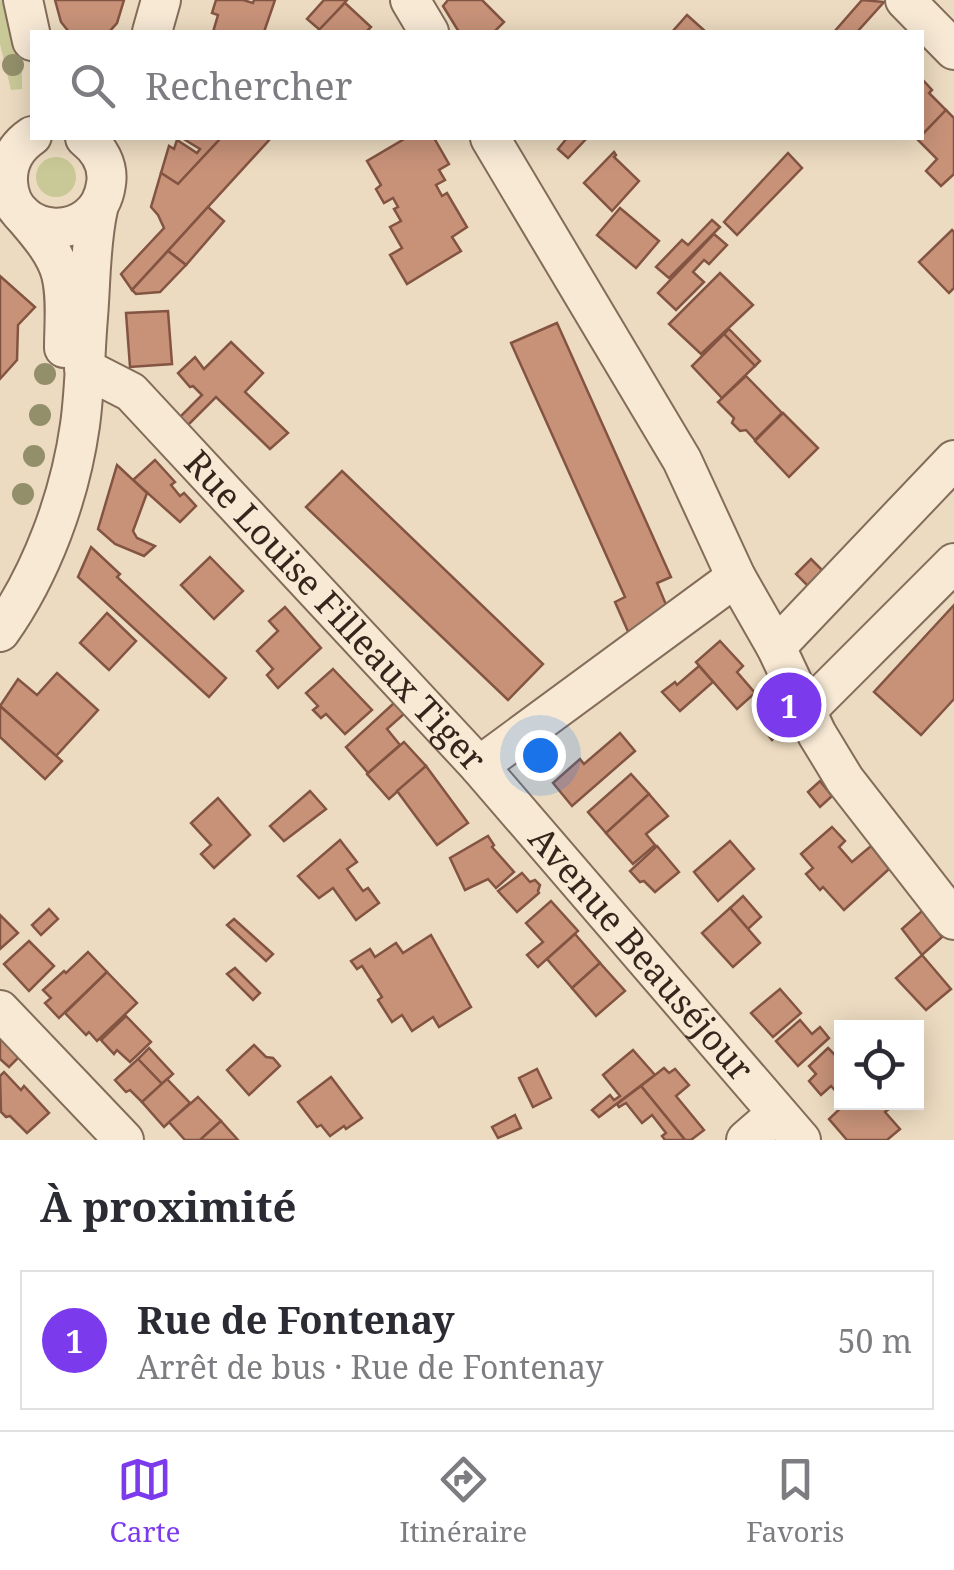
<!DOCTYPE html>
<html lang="fr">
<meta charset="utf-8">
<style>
body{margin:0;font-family:"Noto Serif",serif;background:#f7f7f7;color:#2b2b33}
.controls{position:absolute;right:30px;bottom:30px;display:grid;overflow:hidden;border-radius:0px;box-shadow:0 5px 25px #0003}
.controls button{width:90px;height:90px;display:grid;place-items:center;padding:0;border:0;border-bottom:2px solid #e1e1e2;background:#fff;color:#2b2b33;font:50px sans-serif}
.you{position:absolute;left:540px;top:755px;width:35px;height:35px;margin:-25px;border:8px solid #fff;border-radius:50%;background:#1a73e8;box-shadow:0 0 0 15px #1a73e833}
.badge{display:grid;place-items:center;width:65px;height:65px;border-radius:50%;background:#7c3aed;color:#fff;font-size:32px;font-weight:700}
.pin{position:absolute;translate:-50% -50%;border:5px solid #fff;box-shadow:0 2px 10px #0006}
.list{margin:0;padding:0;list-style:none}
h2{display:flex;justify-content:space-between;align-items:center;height:130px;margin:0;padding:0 40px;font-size:42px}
h2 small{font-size:32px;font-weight:400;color:#7c7c81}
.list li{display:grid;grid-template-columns:65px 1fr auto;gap:30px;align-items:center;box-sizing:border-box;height:140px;margin:0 20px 20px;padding:0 20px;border:2px solid #e1e1e2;border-radius:0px}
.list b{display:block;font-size:38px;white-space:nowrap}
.list p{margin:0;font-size:32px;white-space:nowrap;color:#7c7c81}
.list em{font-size:32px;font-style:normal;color:#7c7c81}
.icon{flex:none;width:55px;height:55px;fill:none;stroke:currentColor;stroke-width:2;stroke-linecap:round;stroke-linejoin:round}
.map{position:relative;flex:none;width:954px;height:1140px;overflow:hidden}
.search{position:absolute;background:#fff;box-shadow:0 5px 25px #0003;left:30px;right:30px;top:30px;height:110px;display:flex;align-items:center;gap:25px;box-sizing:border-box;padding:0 35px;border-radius:0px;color:#7c7c81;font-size:38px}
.sheet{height:290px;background:#fff}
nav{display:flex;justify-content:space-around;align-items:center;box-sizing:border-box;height:140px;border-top:2px solid #e1e1e2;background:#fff;font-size:28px;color:#7c7c81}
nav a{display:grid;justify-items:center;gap:5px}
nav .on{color:#7c3aed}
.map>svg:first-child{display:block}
.green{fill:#c8c996}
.building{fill:#c89279;stroke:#835441;stroke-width:2.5}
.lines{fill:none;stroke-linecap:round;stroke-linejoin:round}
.minor-casing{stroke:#846c5a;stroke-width:42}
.minor{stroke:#f7e9d4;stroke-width:38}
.tree{fill:#938f6b}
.labels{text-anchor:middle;stroke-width:10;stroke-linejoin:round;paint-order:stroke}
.street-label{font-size:35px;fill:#35261d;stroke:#f4e6d1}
</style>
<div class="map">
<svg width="954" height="1140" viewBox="0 0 954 1140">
<rect width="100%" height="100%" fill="#ecdbc1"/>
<!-- green -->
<g class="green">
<polygon points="0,0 5,0 22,72 22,89 11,90 0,44"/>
<circle cx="56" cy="177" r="20"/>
</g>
<!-- building -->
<g class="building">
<polygon points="55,0 124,0 117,23 109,32 69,32 61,22"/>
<polygon points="216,0 243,0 253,3 254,0 275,0 264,32 213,32 218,15 212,13"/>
<polygon points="324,0 347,0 320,30 307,19"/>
<polygon points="448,0 482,0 504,22 494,32 459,32 443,6"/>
<polygon points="862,0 884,2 857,32 834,32"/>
<polygon points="345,3 371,27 366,32 317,32"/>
<polygon points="687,15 706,32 672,32"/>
<polygon points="922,79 932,90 929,93 946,110 922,135"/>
<polygon points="946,110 954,118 954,174 941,186 926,171 937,159 917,139 922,138 922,135"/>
<polygon points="182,138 221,138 178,184 161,173 169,146 174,149 177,140 197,153 200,149"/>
<polygon points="221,138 271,138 132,290 121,274 164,228 158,215 151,207 161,173 178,184"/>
<polygon points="406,138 434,138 449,164 439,170 445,180 436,185 442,196 447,193 467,227 452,237 461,251 407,284 390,255 402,248 390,227 401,221 394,209 398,207 393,198 384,203 376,189 381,185 367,161"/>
<polygon points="567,138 587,138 568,158 558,149"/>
<polygon points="614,152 616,155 614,157 639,181 612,211 584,183"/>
<polygon points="788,153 802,168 737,235 724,222"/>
<polygon points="208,207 224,221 186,265 168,251"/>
<polygon points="620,208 659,241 636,268 597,235"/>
<polygon points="712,220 720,227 669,278 656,267 682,240 688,245"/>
<polygon points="952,230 954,232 954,288 949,293 919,262"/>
<polygon points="714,234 727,245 709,264 704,260 693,272 704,282 676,310 658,293"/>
<polygon points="168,251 186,265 160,292 136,294 132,290"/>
<polygon points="720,273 753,305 701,354 669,324"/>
<polygon points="0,276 35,307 18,325 17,360 0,379"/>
<polygon points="168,311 172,364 130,367 126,313"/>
<polygon points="557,323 671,577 657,583 667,607 630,636 615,602 625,597 511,343"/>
<polygon points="729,329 760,361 755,366 724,334"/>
<polygon points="724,334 755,366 722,398 692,366"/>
<polygon points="231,342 263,373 245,392 288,433 270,449 216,397 180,433 172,425 202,395 193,386 190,387 178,373 195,357 204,369"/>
<polygon points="746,376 782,413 755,440 746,430 740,431 732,423 734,418 718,402"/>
<polygon points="783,413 818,448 789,477 755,441"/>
<polygon points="155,460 175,482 171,485 180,496 184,493 196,506 180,522 133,480"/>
<polygon points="117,465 147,493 133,531 137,538 155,546 144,556 115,544 98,529"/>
<polygon points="342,471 543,664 508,700 306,507"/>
<polygon points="91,547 120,574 117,577 226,678 209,697 78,577"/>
<polygon points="210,557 243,591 214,619 181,585"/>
<polygon points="811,559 825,573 810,588 796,574"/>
<polygon points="954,605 954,699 921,735 874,692"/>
<polygon points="285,607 321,648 278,688 267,675 273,669 257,651 278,631 269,621"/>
<polygon points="107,613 136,641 109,670 80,643"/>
<polygon points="720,641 743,666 737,672 755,693 737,709 696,662"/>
<polygon points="699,666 713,682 680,711 662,692 675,682 677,685"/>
<polygon points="333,669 372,710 345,734 326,714 321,718 313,710 318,706 306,693"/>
<polygon points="57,673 98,710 56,756 0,706 18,679 37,695"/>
<polygon points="394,703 404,714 387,729 400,745 368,773 346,747"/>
<polygon points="0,706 62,761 45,779 0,737"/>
<polygon points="783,707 791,723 772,740 761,726"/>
<polygon points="620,733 635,751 572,806 553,783 580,759 584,764"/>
<polygon points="404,742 426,766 389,799 367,774"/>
<polygon points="426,766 468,823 437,845 397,791"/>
<polygon points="631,774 649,794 606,833 588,812"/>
<polygon points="820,781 832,796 820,807 808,792"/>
<polygon points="310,791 326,809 284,841 270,826"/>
<polygon points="649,794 668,816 646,834 655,845 633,864 606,833"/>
<polygon points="218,798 250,835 214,868 201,854 211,845 191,823"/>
<polygon points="832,827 845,841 839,847 852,862 871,846 889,869 844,910 823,887 820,890 806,874 813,868 801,854"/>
<polygon points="488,836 494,845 492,847 514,872 496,888 488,879 465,890 450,858"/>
<polygon points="340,840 357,862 347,869 363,891 368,888 379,903 356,920 333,888 319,898 298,876"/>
<polygon points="730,841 754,869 718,901 694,872"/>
<polygon points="657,846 679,872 655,892 644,881 640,882 630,871"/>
<polygon points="522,873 530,882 535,880 540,885 538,891 539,893 517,912 498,891"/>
<polygon points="743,896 761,917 748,929 730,908"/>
<polygon points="551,901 578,931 538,967 527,955 543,942 526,923"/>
<polygon points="730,908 760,943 733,967 702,933"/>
<polygon points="49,909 58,919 41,935 32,925"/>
<polygon points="922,911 942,937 922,955 902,929"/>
<polygon points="0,915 18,933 0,949"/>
<polygon points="234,919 273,954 266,961 227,925"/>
<polygon points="575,934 600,963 572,988 547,959"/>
<polygon points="431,935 471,1007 439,1027 433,1017 412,1031 402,1015 392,1022 378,1000 382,997 362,966 357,969 351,961 370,949 375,957 396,943 403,953"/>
<polygon points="29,941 54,966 29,991 4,964"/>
<polygon points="88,952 107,972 59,1018 45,1003 51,998 43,990 64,971 66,973"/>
<polygon points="922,955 951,989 926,1010 896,978"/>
<polygon points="600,963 625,991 596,1016 572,988"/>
<polygon points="235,968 260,993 253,1000 227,974"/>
<polygon points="107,972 137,1003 97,1041 89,1032 86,1035 65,1013"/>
<polygon points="780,989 801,1013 773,1037 751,1013"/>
<polygon points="126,1016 151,1042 130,1062 117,1050 114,1054 101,1040"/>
<polygon points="800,1020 812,1034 820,1027 829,1038 798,1066 776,1041"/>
<polygon points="0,1034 20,1056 9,1067 0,1059"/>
<polygon points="254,1045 266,1057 273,1058 280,1066 249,1095 227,1070"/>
<polygon points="149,1048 173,1074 162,1084 138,1059"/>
<polygon points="828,1048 842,1062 842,1098 831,1086 821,1095 809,1081 816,1074 809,1066"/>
<polygon points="633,1050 655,1075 599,1117 592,1110 610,1095 614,1100 620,1096 603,1075"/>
<polygon points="138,1059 162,1084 142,1102 130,1090 126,1092 115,1080"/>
<polygon points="664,1068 669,1073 675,1069 689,1085 676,1096 704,1130 691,1140 685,1140 641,1086"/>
<polygon points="537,1069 551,1098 533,1107 519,1078"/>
<polygon points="4,1072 21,1090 24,1086 49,1113 27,1133 10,1116 6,1117 1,1112 0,1076"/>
<polygon points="331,1077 362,1118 346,1129 344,1126 330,1136 321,1125 317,1127 298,1102"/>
<polygon points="167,1079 190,1103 164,1127 142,1102"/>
<polygon points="641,1086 685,1140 665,1140 662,1136 666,1133 652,1115 642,1123 626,1103 619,1107 617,1104"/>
<polygon points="198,1097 221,1121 200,1140 185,1140 169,1122"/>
<polygon points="889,1102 893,1106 885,1112 900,1129 887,1140 847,1140 829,1119 847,1102"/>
<polygon points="515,1115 521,1128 498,1138 492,1127"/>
<polygon points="221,1121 238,1140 200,1140"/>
</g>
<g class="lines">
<defs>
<g id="minor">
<polyline points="23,0 32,41"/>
<polyline points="410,0 429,32"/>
<polyline points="905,0 954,50"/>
<polyline points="152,32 161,0"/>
<path d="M 32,136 C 17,146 7,162 8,182 C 11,241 98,244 106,184 C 109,165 99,149 85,138"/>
<polyline points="490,138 682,460 736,577 776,647 817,734 845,780 954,920"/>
<path d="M 21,213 C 36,231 55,251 61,274 C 67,297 64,325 64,348"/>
<path id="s1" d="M 84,368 L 131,392 L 479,766 L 736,577"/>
<path d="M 0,632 C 42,573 70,496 80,425 C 85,389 85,352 88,317 C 91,281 90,245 98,209"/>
<polyline points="776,647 954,460"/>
<polyline points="806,711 954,563"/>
<path id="s2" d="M 479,766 L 801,1140"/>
<polyline points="0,1010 124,1140"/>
<polyline points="746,1140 777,1113"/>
</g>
</defs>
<!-- minor casing -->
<use href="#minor" class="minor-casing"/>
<!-- minor -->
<use href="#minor" class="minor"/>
</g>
<!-- trees -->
<g class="tree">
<circle cx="13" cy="65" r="11"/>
<circle cx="45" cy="374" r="11"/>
<circle cx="40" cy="415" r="11"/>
<circle cx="34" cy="456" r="11"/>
<circle cx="23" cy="494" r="11"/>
</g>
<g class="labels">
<!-- street labels -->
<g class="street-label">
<text dy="12" stroke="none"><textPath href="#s1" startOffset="352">Rue Louise Filleaux Tiger</textPath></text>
<text dy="12" stroke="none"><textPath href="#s2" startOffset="248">Avenue Beauséjour</textPath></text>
</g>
</g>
</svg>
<div class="controls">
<button><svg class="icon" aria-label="locate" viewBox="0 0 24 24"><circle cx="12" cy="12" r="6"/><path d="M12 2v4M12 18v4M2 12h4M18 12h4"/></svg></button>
</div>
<div class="you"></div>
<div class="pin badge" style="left:789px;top:705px">1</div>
<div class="search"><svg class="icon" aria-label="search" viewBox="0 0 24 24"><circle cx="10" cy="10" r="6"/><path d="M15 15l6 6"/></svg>Rechercher</div>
</div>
<section class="sheet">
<h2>À proximité<small></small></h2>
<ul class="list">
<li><span class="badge">1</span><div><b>Rue de Fontenay</b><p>Arrêt de bus · Rue de Fontenay</p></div><em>50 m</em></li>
</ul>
</section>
<nav>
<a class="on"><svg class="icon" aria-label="map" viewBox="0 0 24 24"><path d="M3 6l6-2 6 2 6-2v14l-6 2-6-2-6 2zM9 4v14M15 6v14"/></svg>Carte</a>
<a><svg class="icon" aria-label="directions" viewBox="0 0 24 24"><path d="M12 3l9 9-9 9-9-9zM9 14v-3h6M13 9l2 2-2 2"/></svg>Itinéraire</a>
<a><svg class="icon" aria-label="saved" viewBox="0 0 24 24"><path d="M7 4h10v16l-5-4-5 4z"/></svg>Favoris</a>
</nav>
